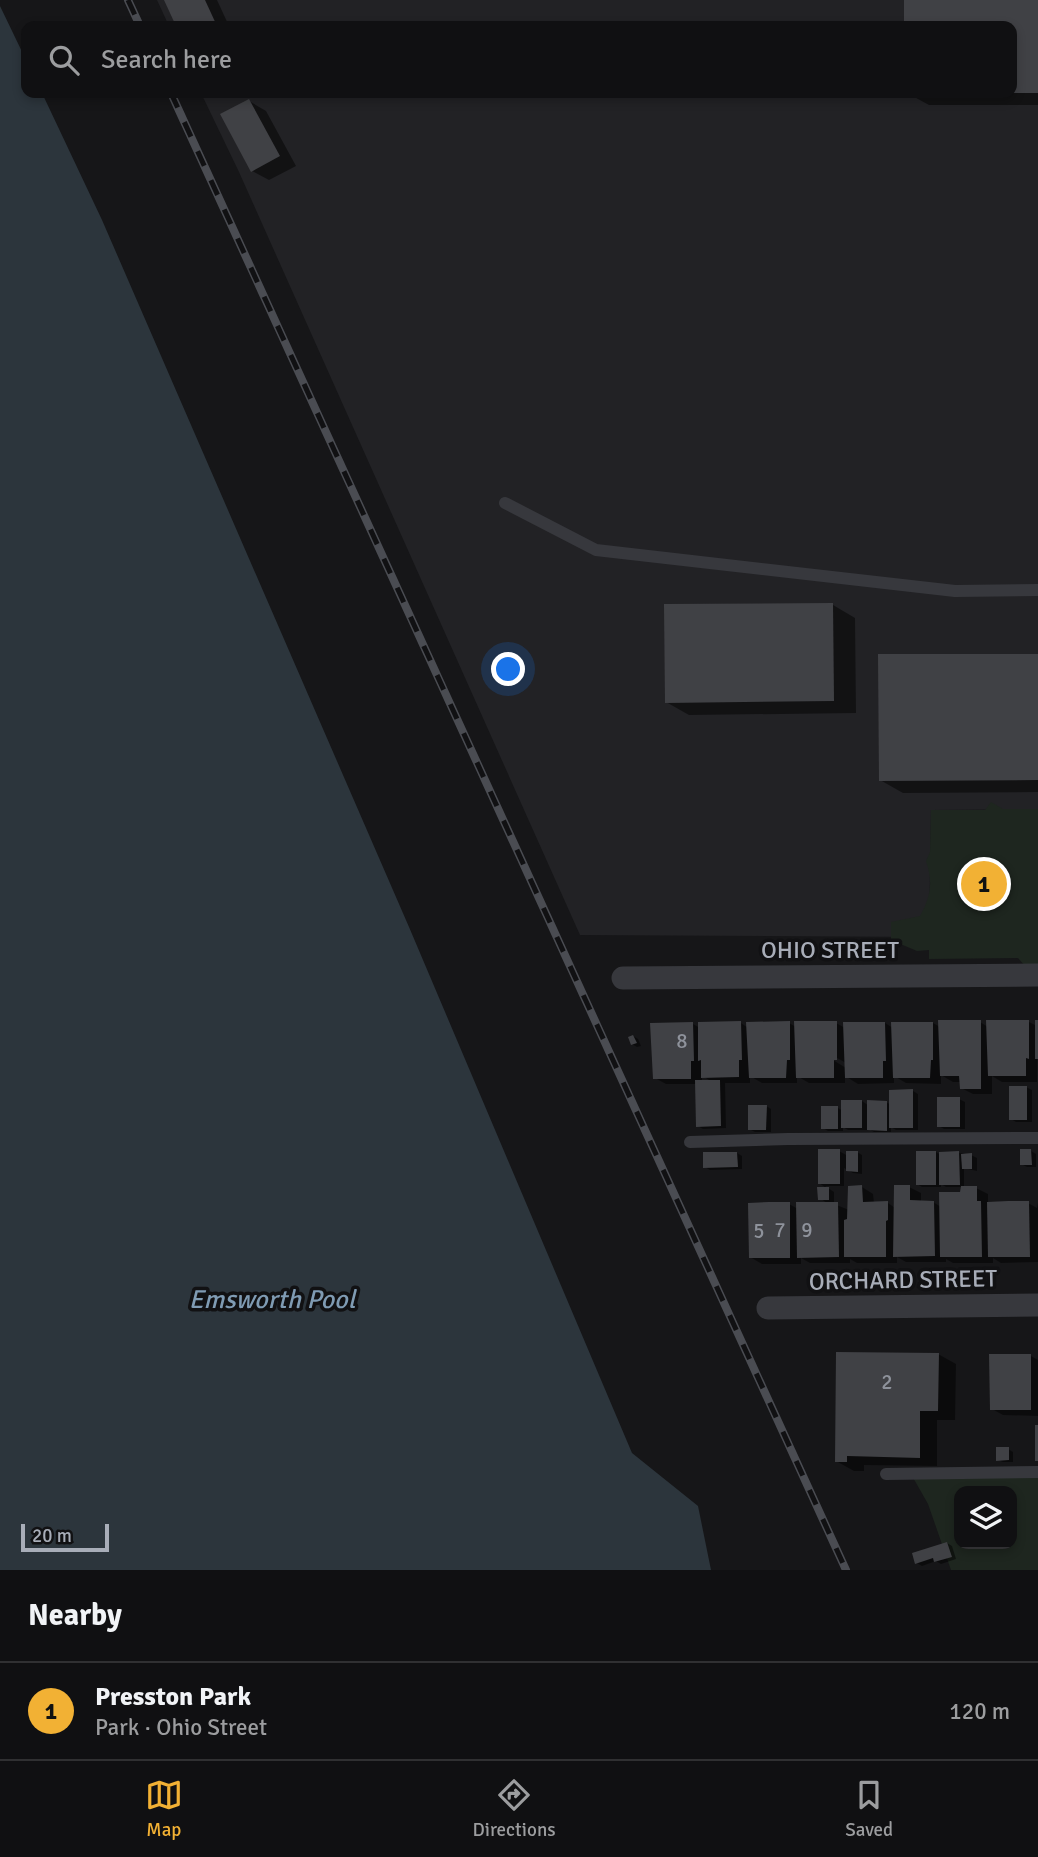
<!DOCTYPE html>
<meta charset="utf-8">
<style>
body{margin:0;font-family:Signika,sans-serif;background:#1e1e20;color:#f1f3f6}
.controls{position:absolute;right:21px;bottom:21px;display:grid;overflow:hidden;border-radius:14px;box-shadow:0 4px 10px #0003}
.controls button{width:63px;height:63px;display:grid;place-items:center;padding:0;border:0;border-bottom:2px solid #303032;background:#101012;color:#f1f3f6;font:35px sans-serif}
.scale{position:absolute;left:21px;bottom:18px;width:88px;box-sizing:border-box;padding-left:7px;border:4px solid #a8adb8;border-top:0;font-size:19px;line-height:24px;white-space:nowrap;color:#a8adb8;-webkit-text-stroke:5px #111113;paint-order:stroke}
.you{position:absolute;left:509px;top:670px;width:24px;height:24px;margin:-18px;border:5px solid #fff;border-radius:50%;background:#1a73e8;box-shadow:0 0 0 10px #1a73e833}
.badge{display:grid;place-items:center;width:46px;height:46px;border-radius:50%;background:#f2b134;color:#111;font-size:23px;font-weight:700}
.pin{position:absolute;translate:-50% -50%;border:4px solid #fff;box-shadow:0 2px 7px #0006}
.list{margin:0;padding:0;list-style:none}
h2{display:flex;justify-content:space-between;align-items:center;height:91px;margin:0;padding:0 28px;font-size:30px}
h2 small{font-size:23px;font-weight:400;color:#9c9d9f}
.list li{display:grid;grid-template-columns:46px 1fr auto;gap:21px;align-items:center;box-sizing:border-box;height:98px;padding:0 28px;border-top:2px solid #303032}
.list b{display:block;font-size:26px;white-space:nowrap}
.list p{margin:0;font-size:23px;white-space:nowrap;color:#9c9d9f}
.list em{font-size:23px;font-style:normal;color:#9c9d9f}
.icon{flex:none;width:38px;height:38px;fill:none;stroke:currentColor;stroke-width:2;stroke-linecap:round;stroke-linejoin:round}
.map{position:relative;flex:none;width:1038px;height:1570px;overflow:hidden}
.search{position:absolute;background:#101012;box-shadow:0 4px 10px #0003;left:21px;right:21px;top:21px;height:77px;display:flex;align-items:center;gap:18px;box-sizing:border-box;padding:0 24px;border-radius:14px;color:#9c9d9f;font-size:26px}
.sheet{height:189px;background:#101012}
nav{display:flex;justify-content:space-around;align-items:center;box-sizing:border-box;height:98px;border-top:2px solid #303032;background:#101012;font-size:19px;color:#9c9d9f}
nav a{display:grid;justify-items:center;gap:4px}
nav .on{color:#f2b134}
.map>svg:first-child{display:block}
.built{fill:#222225}
.green{fill:#1e261f;fill-rule:evenodd}
.water{fill:#2c353c}
.shadow{fill:#0007;fill-rule:evenodd}
.building{fill:#404145}
.lines{fill:none;stroke-linecap:round;stroke-linejoin:round}
.lane{stroke:#37383d;stroke-width:12}
.street{stroke:#37383d;stroke-width:23}
.rail-casing{stroke:#4a4c52;stroke-width:8}
.rail{stroke:#111113;stroke-width:5;stroke-dasharray:16;stroke-linecap:butt}
.labels{text-anchor:middle;stroke-width:7;stroke-linejoin:round;paint-order:stroke}
.number-label{font-size:21px;fill:#8e929b}
.street-label{font-size:24px;fill:#a8adb8;stroke:#111113}
.water-label{font-size:26px;font-style:italic;fill:#7f9bb3;stroke:#111113}
</style>
<div class="map">
<svg width="1038" height="1570" viewBox="0 0 1038 1570">
<rect width="100%" height="100%" fill="#161618"/>
<!-- built -->
<polygon class="built" points="157,0 1038,0 1038,809 931,810 929,937 580,935 239,172 201,93 1012,93 1012,26 169,26"/>
<!-- green -->
<g class="green">
<path d="M 991,802 L 1003,809 L 1038,809 L 1038,966 L 1025,966 L 1018,958 L 929,959 L 929,950 L 917,951 L 891,940 L 891,922 L 920,916 C 931,897 933,882 926,861 L 930,852 L 931,810 L 985,810 Z"/>
<path d="M 1038,1472 L 1038,1570 L 951,1570 L 928,1504 L 911,1474 ZM 959,1491 L 1012,1491 L 1012,1544 L 959,1544 Z"/>
</g>
<!-- water -->
<polygon class="water" points="0,6 26,60 26,93 42,93 102,220 409,927 632,1453 698,1506 711,1570 0,1570"/>
<!-- shadow -->
<g class="shadow">
<polygon points="166,0 217,0 229,26 178,26"/>
<polygon points="906,0 1038,0 1038,105 929,105 907,93 1012,93 1012,26 906,26"/>
<polygon points="249,101 266,111 296,166 269,180 252,171"/>
<polygon points="833,605 855,618 856,713 689,715 666,702"/>
<polygon points="1038,656 1038,792 903,793 880,780"/>
<path d="M 980,1022 L 988,1027 L 1029,1022 L 1037,1026 L 1038,1022 L 1037,1082 L 1002,1082 L 992,1076 L 992,1094 L 973,1094 L 961,1088 L 961,1082 L 953,1082 L 941,1075 L 941,1084 L 906,1083 L 894,1076 L 894,1083 L 858,1084 L 845,1076 L 845,1083 L 809,1083 L 797,1076 L 797,1083 L 762,1083 L 750,1076 L 750,1083 L 725,1083 L 726,1128 L 703,1129 L 698,1126 L 697,1084 L 666,1084 L 655,1078 L 693,1024 L 700,1028 L 741,1023 L 748,1028 L 789,1023 L 796,1027 L 836,1023 L 845,1028 L 885,1023 L 893,1028 L 933,1023 L 940,1027 ZM 830,1054 L 846,1063 L 846,1068 L 828,1057 ZM 702,1076 L 706,1078 L 712,1082 L 702,1082 Z"/>
<polygon points="633,1036 638,1039 641,1046 637,1047 632,1044"/>
<polygon points="1026,1087 1032,1090 1032,1122 1016,1122 1011,1119"/>
<polygon points="913,1091 918,1094 918,1130 896,1130 891,1127 891,1132 874,1132 867,1128 867,1130 848,1130 843,1127 843,1131 828,1131 823,1128 838,1108 843,1111 862,1101 869,1106 886,1102 891,1105"/>
<polygon points="959,1099 965,1102 965,1129 944,1129 939,1126"/>
<polygon points="766,1106 771,1109 771,1132 755,1132 749,1129"/>
<polygon points="839,1151 848,1156 857,1152 862,1155 862,1174 853,1173 844,1168 844,1186 825,1186 834,1192 834,1204 849,1210 862,1187 873,1194 874,1203 888,1203 895,1208 909,1187 921,1193 921,1202 933,1202 941,1207 962,1194 963,1187 946,1187 941,1184 941,1187 922,1187 917,1184 936,1152 941,1155 959,1153 971,1155 977,1158 977,1171 964,1168 964,1188 976,1188 988,1194 988,1203 1028,1203 1037,1208 1038,1203 1038,1262 1001,1263 993,1258 993,1263 953,1263 946,1259 946,1262 906,1262 897,1257 897,1263 857,1263 850,1259 850,1263 810,1263 801,1258 801,1264 762,1264 750,1257 789,1204 798,1209 828,1204 820,1198 828,1189 819,1183"/>
<polygon points="1031,1151 1036,1154 1036,1167 1027,1167 1021,1164"/>
<polygon points="737,1153 742,1156 742,1169 710,1170 705,1167"/>
<polygon points="938,1354 956,1364 955,1420 937,1420 937,1466 864,1465 864,1471 854,1471 836,1461"/>
<polygon points="1031,1356 1038,1360 1038,1416 1003,1415 992,1409"/>
<polygon points="1008,1449 1013,1452 1013,1462 1003,1462 998,1460"/>
<polygon points="947,1543 952,1546 956,1559 941,1564 936,1561 922,1566 917,1563"/>
</g>
<!-- building -->
<g class="building">
<polygon points="164,0 205,0 217,26 176,26"/>
<polygon points="904,0 1038,0 1038,93 1012,93 1012,26 904,26"/>
<polygon points="249,99 280,156 251,172 220,114"/>
<polygon points="833,603 834,701 665,703 664,604"/>
<polygon points="878,654 1038,654 1038,780 879,781"/>
<polygon points="938,1020 981,1020 981,1089 960,1089 959,1076 940,1076"/>
<polygon points="986,1020 1029,1020 1029,1059 1026,1058 1026,1076 988,1076"/>
<rect x="1035" y="1020" width="3" height="39"/>
<polygon points="741,1021 742,1060 739,1060 739,1077 701,1078 701,1060 698,1061 698,1022"/>
<polygon points="790,1021 790,1060 787,1060 786,1078 749,1078 746,1022"/>
<polygon points="794,1021 837,1021 837,1060 834,1060 834,1078 796,1078"/>
<polygon points="693,1022 694,1061 691,1061 691,1079 653,1079 650,1023"/>
<polygon points="843,1022 885,1022 886,1061 883,1061 883,1078 845,1078"/>
<polygon points="891,1022 933,1022 933,1060 931,1060 930,1078 893,1078"/>
<polygon points="633,1035 637,1043 631,1045 628,1037"/>
<polygon points="695,1080 720,1080 721,1126 696,1127"/>
<rect x="1009" y="1086" width="18" height="34"/>
<polygon points="913,1089 913,1128 889,1128 889,1090"/>
<rect x="937" y="1097" width="23" height="30"/>
<rect x="841" y="1100" width="21" height="28"/>
<polygon points="867,1100 887,1101 887,1131 867,1130"/>
<polygon points="748,1105 767,1105 766,1130 748,1130"/>
<rect x="821" y="1106" width="17" height="23"/>
<rect x="818" y="1149" width="22" height="35"/>
<polygon points="1020,1149 1031,1149 1032,1165 1020,1165"/>
<polygon points="846,1151 858,1151 858,1172 846,1171"/>
<rect x="916" y="1151" width="20" height="34"/>
<polygon points="959,1151 960,1185 939,1185 939,1152"/>
<polygon points="703,1152 737,1152 738,1167 703,1168"/>
<polygon points="972,1153 972,1169 962,1169 961,1154"/>
<polygon points="862,1185 863,1202 888,1201 888,1220 886,1221 886,1257 844,1257 844,1220 847,1219 848,1186"/>
<polygon points="894,1185 910,1185 910,1200 934,1201 935,1256 893,1257"/>
<polygon points="961,1186 977,1186 977,1201 981,1201 982,1257 940,1257 939,1192 960,1192"/>
<polygon points="817,1187 829,1187 829,1200 818,1200"/>
<polygon points="1008,1201 1029,1201 1030,1257 988,1257 987,1202"/>
<polygon points="769,1202 790,1202 790,1258 749,1258 748,1203"/>
<polygon points="796,1202 838,1202 839,1257 797,1258"/>
<polygon points="836,1352 939,1353 938,1411 920,1411 920,1458 847,1456 847,1462 835,1462"/>
<polygon points="989,1354 1031,1354 1031,1410 990,1410"/>
<rect x="1035" y="1425" width="3" height="36"/>
<polygon points="996,1447 1009,1447 1009,1460 996,1461"/>
<polygon points="947,1542 952,1557 934,1562 933,1558 915,1564 912,1553"/>
</g>
<g class="lines">
<!-- lane -->
<g class="lane">
<polyline points="505,503 596,550 955,591 1038,590"/>
<polyline points="690,1142 788,1139 1038,1138"/>
<polyline points="886,1474 1038,1472"/>
</g>
<!-- street -->
<g class="street">
<polyline points="623,978 1038,975"/>
<polyline points="768,1308 1038,1305"/>
</g>
<defs>
<g id="rail">
<polyline points="128,0 140,26"/>
<polyline points="171,93 846,1570"/>
</g>
</defs>
<!-- rail casing -->
<use href="#rail" class="rail-casing"/>
<!-- rail -->
<use href="#rail" class="rail"/>
</g>
<g class="labels">
<!-- number labels -->
<g class="number-label">
<text x="682" y="1048">8</text>
<text x="780" y="1237">7</text>
<text x="807" y="1237">9</text>
<text x="759" y="1238">5</text>
<text x="887" y="1389">2</text>
</g>
<!-- street labels -->
<g class="street-label">
<text x="830" y="958">OHIO STREET</text>
<text transform="translate(903 1280) rotate(-1)" y="8">ORCHARD STREET</text>
</g>
<!-- water labels -->
<g class="water-label">
<text x="272" y="1308">Emsworth Pool</text>
</g>
</g>
</svg>
<div class="controls">
<button><svg class="icon" aria-label="layers" viewBox="0 0 24 24"><path d="M12 4l9 5-9 5-9-5zM3 14l9 5 9-5"/></svg></button>
</div>
<div class="scale">20 m</div>
<div class="you"></div>
<div class="pin badge" style="left:984px;top:884px">1</div>
<div class="search"><svg class="icon" aria-label="search" viewBox="0 0 24 24"><circle cx="10" cy="10" r="6"/><path d="M15 15l6 6"/></svg>Search here</div>
</div>
<section class="sheet">
<h2>Nearby<small></small></h2>
<ul class="list">
<li><span class="badge">1</span><div><b>Presston Park</b><p>Park · Ohio Street</p></div><em>120 m</em></li>
</ul>
</section>
<nav>
<a class="on"><svg class="icon" aria-label="map" viewBox="0 0 24 24"><path d="M3 6l6-2 6 2 6-2v14l-6 2-6-2-6 2zM9 4v14M15 6v14"/></svg>Map</a>
<a><svg class="icon" aria-label="directions" viewBox="0 0 24 24"><path d="M12 3l9 9-9 9-9-9zM9 14v-3h6M13 9l2 2-2 2"/></svg>Directions</a>
<a><svg class="icon" aria-label="saved" viewBox="0 0 24 24"><path d="M7 4h10v16l-5-4-5 4z"/></svg>Saved</a>
</nav>
